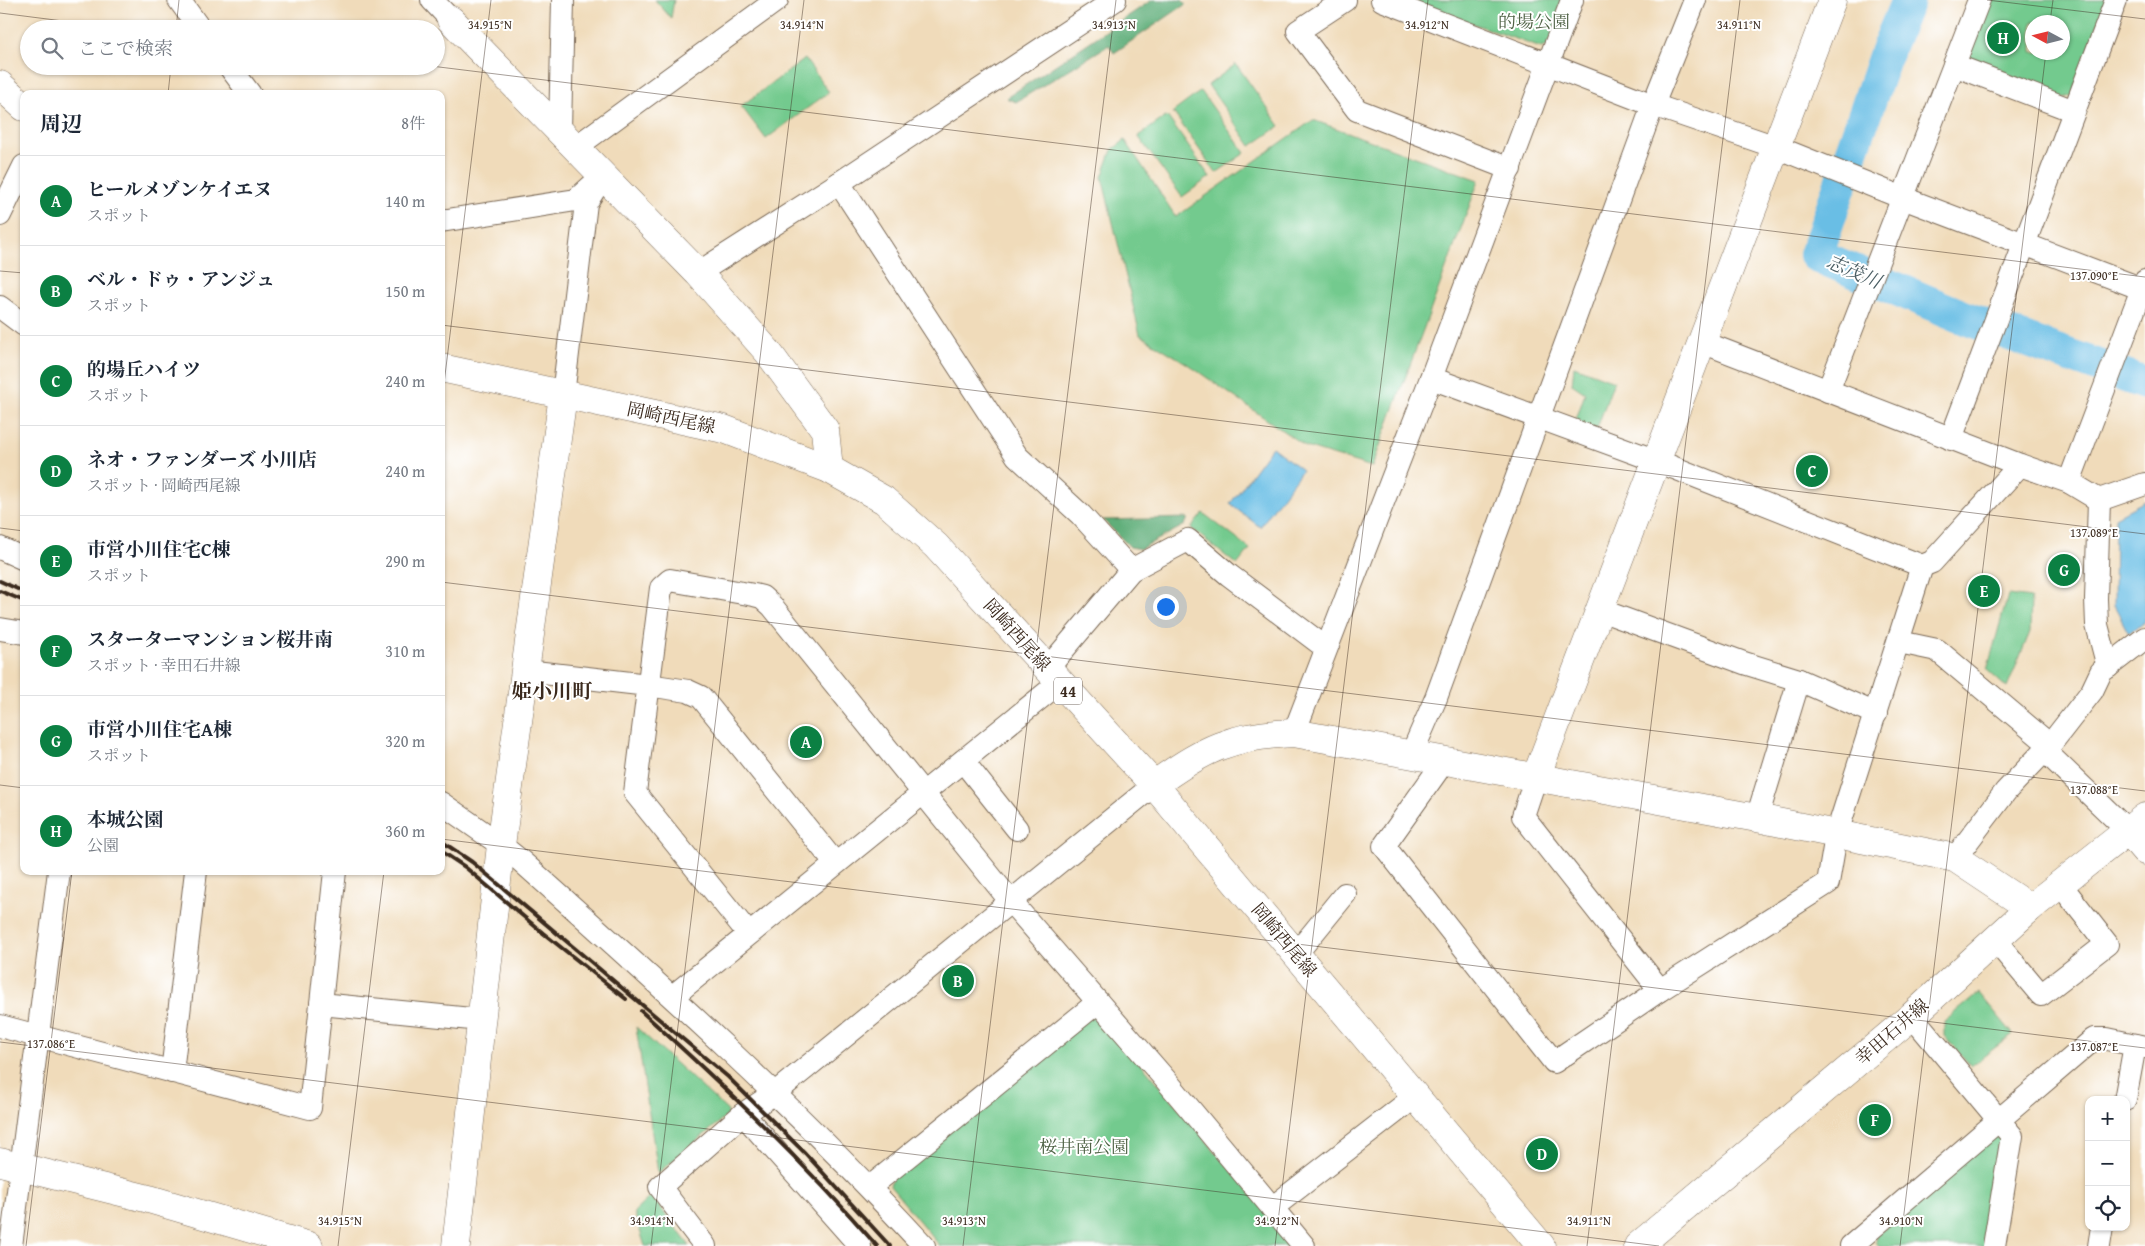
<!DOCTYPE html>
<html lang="ja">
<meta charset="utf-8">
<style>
body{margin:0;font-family:"Gentium Book Plus","Noto Serif JP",serif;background:#f2f2f3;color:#1f2937}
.controls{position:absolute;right:15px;bottom:15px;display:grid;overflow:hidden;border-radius:10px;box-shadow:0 1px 4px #0004}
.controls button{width:45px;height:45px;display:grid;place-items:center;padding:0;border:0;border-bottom:1px solid #e0e1e3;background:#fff;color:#1f2937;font:25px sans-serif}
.compass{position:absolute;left:2025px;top:15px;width:45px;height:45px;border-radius:50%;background:#fff;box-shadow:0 1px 4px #0004;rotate:277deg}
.you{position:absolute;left:1165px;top:606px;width:18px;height:18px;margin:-12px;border:4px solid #fff;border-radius:50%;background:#1a73e8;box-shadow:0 0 0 8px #1a73e833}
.badge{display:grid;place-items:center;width:32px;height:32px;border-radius:50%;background:#0b8043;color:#fff;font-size:16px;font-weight:700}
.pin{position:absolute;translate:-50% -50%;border:2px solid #fff;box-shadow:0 1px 5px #0006}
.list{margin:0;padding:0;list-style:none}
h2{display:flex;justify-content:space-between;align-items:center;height:65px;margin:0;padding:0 20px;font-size:21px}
h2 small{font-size:16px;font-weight:400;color:#747a83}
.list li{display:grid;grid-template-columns:32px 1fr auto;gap:15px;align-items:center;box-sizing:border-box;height:90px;padding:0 20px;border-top:1px solid #e0e1e3}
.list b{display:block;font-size:19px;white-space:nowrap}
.list p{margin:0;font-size:16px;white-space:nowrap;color:#747a83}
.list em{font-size:16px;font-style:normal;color:#747a83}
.icon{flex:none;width:28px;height:28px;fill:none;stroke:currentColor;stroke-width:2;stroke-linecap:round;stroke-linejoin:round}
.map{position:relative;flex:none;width:2145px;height:1246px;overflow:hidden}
.search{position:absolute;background:#fff;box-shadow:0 1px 4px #0004;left:20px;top:20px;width:425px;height:55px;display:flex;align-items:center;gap:12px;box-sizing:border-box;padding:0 18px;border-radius:28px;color:#747a83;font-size:19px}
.panel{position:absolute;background:#fff;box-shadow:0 1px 4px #0004;left:20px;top:90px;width:425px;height:785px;border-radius:10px}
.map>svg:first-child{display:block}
.green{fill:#73ca8e;stroke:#577a56;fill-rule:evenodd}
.forest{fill:#5eae79;stroke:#4c6c4c}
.water{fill:#69bee5;stroke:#527482}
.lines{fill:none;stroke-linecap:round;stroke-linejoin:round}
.river{stroke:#69bee5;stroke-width:34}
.street-casing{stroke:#7a6855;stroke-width:24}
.secondary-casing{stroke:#7a6855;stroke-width:29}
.primary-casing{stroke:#7a6855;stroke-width:29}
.street{stroke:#fff;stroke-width:22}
.secondary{stroke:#fff;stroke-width:28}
.primary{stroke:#fff;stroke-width:28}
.rail{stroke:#3b2a1e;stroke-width:4}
.ticks{fill:none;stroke:#3b2a1e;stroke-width:1;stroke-opacity:0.45}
.labels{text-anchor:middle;stroke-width:4;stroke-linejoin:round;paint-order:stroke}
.shield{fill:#fff;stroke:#766a62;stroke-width:1}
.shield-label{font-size:16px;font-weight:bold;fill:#3b2a1e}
.park-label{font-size:18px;fill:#4f6245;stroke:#fff}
.street-label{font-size:18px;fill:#3b2a1e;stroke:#fff}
.water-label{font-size:19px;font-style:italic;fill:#4b5e64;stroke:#fff}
.quarter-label{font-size:20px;font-weight:bold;fill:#3b2a1e;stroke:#fff}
.ticks-label{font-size:12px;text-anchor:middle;fill:#3b2a1e;stroke:#fff;stroke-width:4;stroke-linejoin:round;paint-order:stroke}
</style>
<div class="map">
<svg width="2145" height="1246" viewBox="0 0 2145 1246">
<rect width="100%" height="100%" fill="#fff"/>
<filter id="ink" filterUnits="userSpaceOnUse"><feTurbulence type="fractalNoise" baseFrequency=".02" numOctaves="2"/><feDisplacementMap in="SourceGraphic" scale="10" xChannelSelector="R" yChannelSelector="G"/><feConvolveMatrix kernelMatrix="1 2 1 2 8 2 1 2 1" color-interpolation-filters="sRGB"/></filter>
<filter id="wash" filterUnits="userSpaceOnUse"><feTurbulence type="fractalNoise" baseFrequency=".0096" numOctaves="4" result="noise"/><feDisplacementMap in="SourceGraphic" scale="20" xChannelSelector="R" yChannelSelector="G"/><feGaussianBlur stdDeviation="1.12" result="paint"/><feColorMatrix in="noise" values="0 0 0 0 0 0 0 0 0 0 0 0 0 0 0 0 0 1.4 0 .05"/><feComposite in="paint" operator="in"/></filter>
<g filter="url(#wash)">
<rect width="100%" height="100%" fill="#f0dbba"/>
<!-- green -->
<g class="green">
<polygon points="655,0 674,0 671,18"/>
<polygon points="1407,0 1566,0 1548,46 1541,48"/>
<path d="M 1988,0 L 2107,0 L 2072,95 L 2062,99 L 1972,64 L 1967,55 ZM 2032,22 L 2062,22 L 2062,52 L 2032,52 Z"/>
<polygon points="805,59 829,92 766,139 741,106"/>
<polygon points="1236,64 1280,126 1251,146 1208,85"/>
<polygon points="1201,91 1245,153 1216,173 1173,112"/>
<polygon points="1167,116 1210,177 1182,197 1138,136"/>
<polygon points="1313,120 1479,180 1372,467 1306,447 1186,363 1140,335 1102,177 1112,150 1125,140 1176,217"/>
<polygon points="1574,366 1614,381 1596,431 1575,423 1585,393 1572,384"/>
<polygon points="1203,513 1250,549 1237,565 1191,528"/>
<polygon points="2008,595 2031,598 2030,632 2007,688 1987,670"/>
<polygon points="1979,993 2013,1034 1971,1066 1944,1036 1944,1022"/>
<polygon points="1092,1015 1103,1018 1295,1246 940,1246 890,1186 892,1176"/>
<polygon points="636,1027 728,1111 727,1116 658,1173"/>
<polygon points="1994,1135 2004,1140 1985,1246 1879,1246 1876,1242 1877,1235"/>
<polygon points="651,1196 690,1246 645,1246 634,1212"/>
</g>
<!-- forest -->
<g class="forest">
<polygon points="1152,0 1182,0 1186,4 1114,53 1109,45 1016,102 1006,98"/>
<polygon points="1188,518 1185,525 1140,549 1130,547 1103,520"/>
</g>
<!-- water -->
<g class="water">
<polygon points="1272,447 1302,470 1260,527 1230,504"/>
<polygon points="2145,501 2145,621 2129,634 2114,606 2115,517"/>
</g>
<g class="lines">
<!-- river -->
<polyline class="river" points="1908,0 1886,53 1816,255 1968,319 2145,383"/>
</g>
</g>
<g filter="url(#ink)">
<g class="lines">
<defs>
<g id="street">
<polyline points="179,0 200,29"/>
<polyline points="432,0 451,20"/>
<polyline points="1345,0 1298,31 1357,110 1510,169"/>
<polyline points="1382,0 1653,105 1776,147 1903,198 2145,290"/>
<polyline points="1954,65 2074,111"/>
<polyline points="229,66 250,94"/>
<polyline points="560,130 563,0"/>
<polyline points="576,147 777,0"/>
<polyline points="839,183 1017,456 1081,515 1131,570 1188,540 1229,575 1326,648"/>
<polyline points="0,215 24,166"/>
<polyline points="441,221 576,200 595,183"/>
<polyline points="698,273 839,183 1115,0"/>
<polyline points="0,307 24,325"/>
<polyline points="1702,342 2020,465 2069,482 2099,500"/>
<polyline points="1431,378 1657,461 1922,566 1932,562 2020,465"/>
<polyline points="1828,391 1979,0"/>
<polyline points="563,395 586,203 603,176"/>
<polyline points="1951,439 2116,0"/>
<polyline points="2069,482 2145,281"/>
<polyline points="2099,500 2096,599 2097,625 2108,667"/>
<polyline points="2099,500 2145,484"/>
<polyline points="0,548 24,559"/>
<polyline points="1600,610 1744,663 1799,680 1876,714"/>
<polyline points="0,629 24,633"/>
<polyline points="1899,642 1937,650 2050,745"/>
<polyline points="1048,668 1131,570"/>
<polyline points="526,671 648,685 688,691 701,697 835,863"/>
<polyline points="1294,733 1431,378 1572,0"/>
<polyline points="2045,751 2127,830"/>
<polyline points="1412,753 1436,698 1653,105 1695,0"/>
<polyline points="1445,760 1384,846 1554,1062 1660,990 1828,883 1836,836 1922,566"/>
<polyline points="963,761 1017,829"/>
<polyline points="1536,777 1523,816 1660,990"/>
<path d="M 441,803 L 501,845 L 521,861 C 660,985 798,1109 924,1246"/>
<polyline points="1757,818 1799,680"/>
<polyline points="1955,858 2006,791 2050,745 2092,691 2101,672 2145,638"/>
<polyline points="748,933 635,793 661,588 670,580 754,595 762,597 772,606 1012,903 1165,1079 1304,1246"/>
<polyline points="1995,940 2041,995 2107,944 2060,884"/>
<polyline points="1296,954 1345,894"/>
<polyline points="673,996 1060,682"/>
<polyline points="321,1004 481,1020"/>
<polyline points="1912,1016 2012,1136 1994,1246"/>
<polyline points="0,1026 310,1108 335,871"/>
<polyline points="172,1072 196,871"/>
<polyline points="2125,1100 2135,1045"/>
<polyline points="743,1114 775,1093 1154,785"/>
<polyline points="870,1187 1098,1002"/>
<polyline points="1272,1208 1416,1096"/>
<polyline points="11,1246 59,871"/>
<polyline points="705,1246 660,1187 743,1114 860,1246"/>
<polyline points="1851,1246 2094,1039 2107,1039 2145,1047"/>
<polyline points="2099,1246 2102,1227"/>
</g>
<g id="secondary">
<polyline points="451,20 698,273 768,352 825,430 829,469"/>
<polyline points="1536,777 1832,0"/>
<path d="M 1154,785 C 1203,749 1232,735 1294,733 L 1757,818 L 1955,858 L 2030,908"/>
<polyline points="2127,830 2145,851"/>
<polyline points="0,1162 149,1199 309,1246"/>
<polyline points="456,1246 501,845 563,395"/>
<polyline points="1638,1246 1912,1016 2030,908 2145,817"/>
</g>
<g id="primary">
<polyline points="0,85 24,107"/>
<polyline points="441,368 724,429 829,469 884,500 936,546 1154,785 1541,1246"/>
</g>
</defs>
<!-- street casing -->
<use href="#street" class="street-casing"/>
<!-- secondary casing -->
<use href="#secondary" class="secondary-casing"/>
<!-- primary casing -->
<use href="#primary" class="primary-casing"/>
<!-- street -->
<use href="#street" class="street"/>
<!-- secondary -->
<use href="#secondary" class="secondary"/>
<!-- primary -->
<use href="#primary" class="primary"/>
<!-- rail -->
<g class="rail">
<polyline points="0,581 24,592"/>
<polyline points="0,591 24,601"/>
<polyline points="441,841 472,862 728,1077 805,1153 890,1246"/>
<polyline points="441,851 465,867 543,933 626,999"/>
<path d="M 641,1011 C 724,1086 804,1162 877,1246"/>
</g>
</g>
</g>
<!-- ticks -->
<path class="ticks" d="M 1987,0 L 2145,19M 0,13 L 126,29M 2050,22 L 2053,0M 176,29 L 179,0M 431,66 L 2145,277M 168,94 L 171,66M 0,271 L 24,273M 441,325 L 2145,534M 441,408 L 491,0M 0,528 L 24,531M 441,582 L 2145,791M 0,785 L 24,788M 441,839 L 2145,1048M 0,1042 L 1659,1246M 26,1246 L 72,871M 338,1246 L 384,871M 651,1246 L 804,0M 963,1246 L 1116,0M 1275,1246 L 1428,0M 1587,1246 L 1740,0M 1900,1246 L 2046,52"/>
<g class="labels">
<!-- shield labels -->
<rect class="shield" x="1054" y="677.5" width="28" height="27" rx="4"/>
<g class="shield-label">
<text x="1068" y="697">44</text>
</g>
<!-- park labels -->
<g class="park-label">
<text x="1534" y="28">的場公園</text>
<text x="1084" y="1153">桜井南公園</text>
</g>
<!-- street labels -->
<g class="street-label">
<text transform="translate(671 418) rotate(12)" y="6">岡崎西尾線</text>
<text transform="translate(1017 635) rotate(48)" y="6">岡崎西尾線</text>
<text transform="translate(1284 940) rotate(50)" y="6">岡崎西尾線</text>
<text transform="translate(1892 1032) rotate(-41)" y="6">幸田石井線</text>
</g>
<!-- water labels -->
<g class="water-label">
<text transform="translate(1854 271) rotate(23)" y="7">志茂川</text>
</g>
<!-- quarter labels -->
<g class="quarter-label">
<text x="552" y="698">姫小川町</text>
</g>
</g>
<g class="ticks-label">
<text x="490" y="29">34.915°N</text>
<text x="802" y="29">34.914°N</text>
<text x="1114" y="29">34.913°N</text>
<text x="1427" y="29">34.912°N</text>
<text x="1739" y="29">34.911°N</text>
<text x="2094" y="280">137.090°E</text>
<text x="2094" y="537">137.089°E</text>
<text x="2094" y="794">137.088°E</text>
<text x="51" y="1048">137.086°E</text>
<text x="2094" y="1051">137.087°E</text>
<text x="340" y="1225">34.915°N</text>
<text x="652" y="1225">34.914°N</text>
<text x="964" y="1225">34.913°N</text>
<text x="1277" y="1225">34.912°N</text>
<text x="1589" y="1225">34.911°N</text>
<text x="1901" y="1225">34.910°N</text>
</g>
</svg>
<div class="controls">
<button>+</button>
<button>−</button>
<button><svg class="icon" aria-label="locate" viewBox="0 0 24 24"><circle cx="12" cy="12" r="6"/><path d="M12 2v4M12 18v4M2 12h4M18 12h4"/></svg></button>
</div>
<svg class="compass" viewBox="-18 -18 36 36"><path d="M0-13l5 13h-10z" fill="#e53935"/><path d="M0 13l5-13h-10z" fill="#747a83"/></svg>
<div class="you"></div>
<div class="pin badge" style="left:806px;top:742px">A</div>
<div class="pin badge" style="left:958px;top:981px">B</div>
<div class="pin badge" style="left:1812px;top:471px">C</div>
<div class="pin badge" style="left:1542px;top:1154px">D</div>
<div class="pin badge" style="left:1984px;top:591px">E</div>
<div class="pin badge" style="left:1875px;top:1120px">F</div>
<div class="pin badge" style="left:2064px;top:570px">G</div>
<div class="pin badge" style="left:2003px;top:38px">H</div>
<div class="search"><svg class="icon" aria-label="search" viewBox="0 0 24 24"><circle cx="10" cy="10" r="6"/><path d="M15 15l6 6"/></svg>ここで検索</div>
<section class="panel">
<h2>周辺<small>8件</small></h2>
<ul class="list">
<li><span class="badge">A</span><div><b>ヒールメゾンケイエヌ</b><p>スポット</p></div><em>140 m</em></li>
<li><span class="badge">B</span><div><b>ベル・ドゥ・アンジュ</b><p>スポット</p></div><em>150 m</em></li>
<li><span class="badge">C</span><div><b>的場丘ハイツ</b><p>スポット</p></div><em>240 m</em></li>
<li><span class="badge">D</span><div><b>ネオ・ファンダーズ 小川店</b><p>スポット · 岡崎西尾線</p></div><em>240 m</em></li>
<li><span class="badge">E</span><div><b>市営小川住宅C棟</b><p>スポット</p></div><em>290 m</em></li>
<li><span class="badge">F</span><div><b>スターターマンション桜井南</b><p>スポット · 幸田石井線</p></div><em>310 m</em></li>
<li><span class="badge">G</span><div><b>市営小川住宅A棟</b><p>スポット</p></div><em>320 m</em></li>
<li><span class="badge">H</span><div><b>本城公園</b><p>公園</p></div><em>360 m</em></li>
</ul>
</section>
</div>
